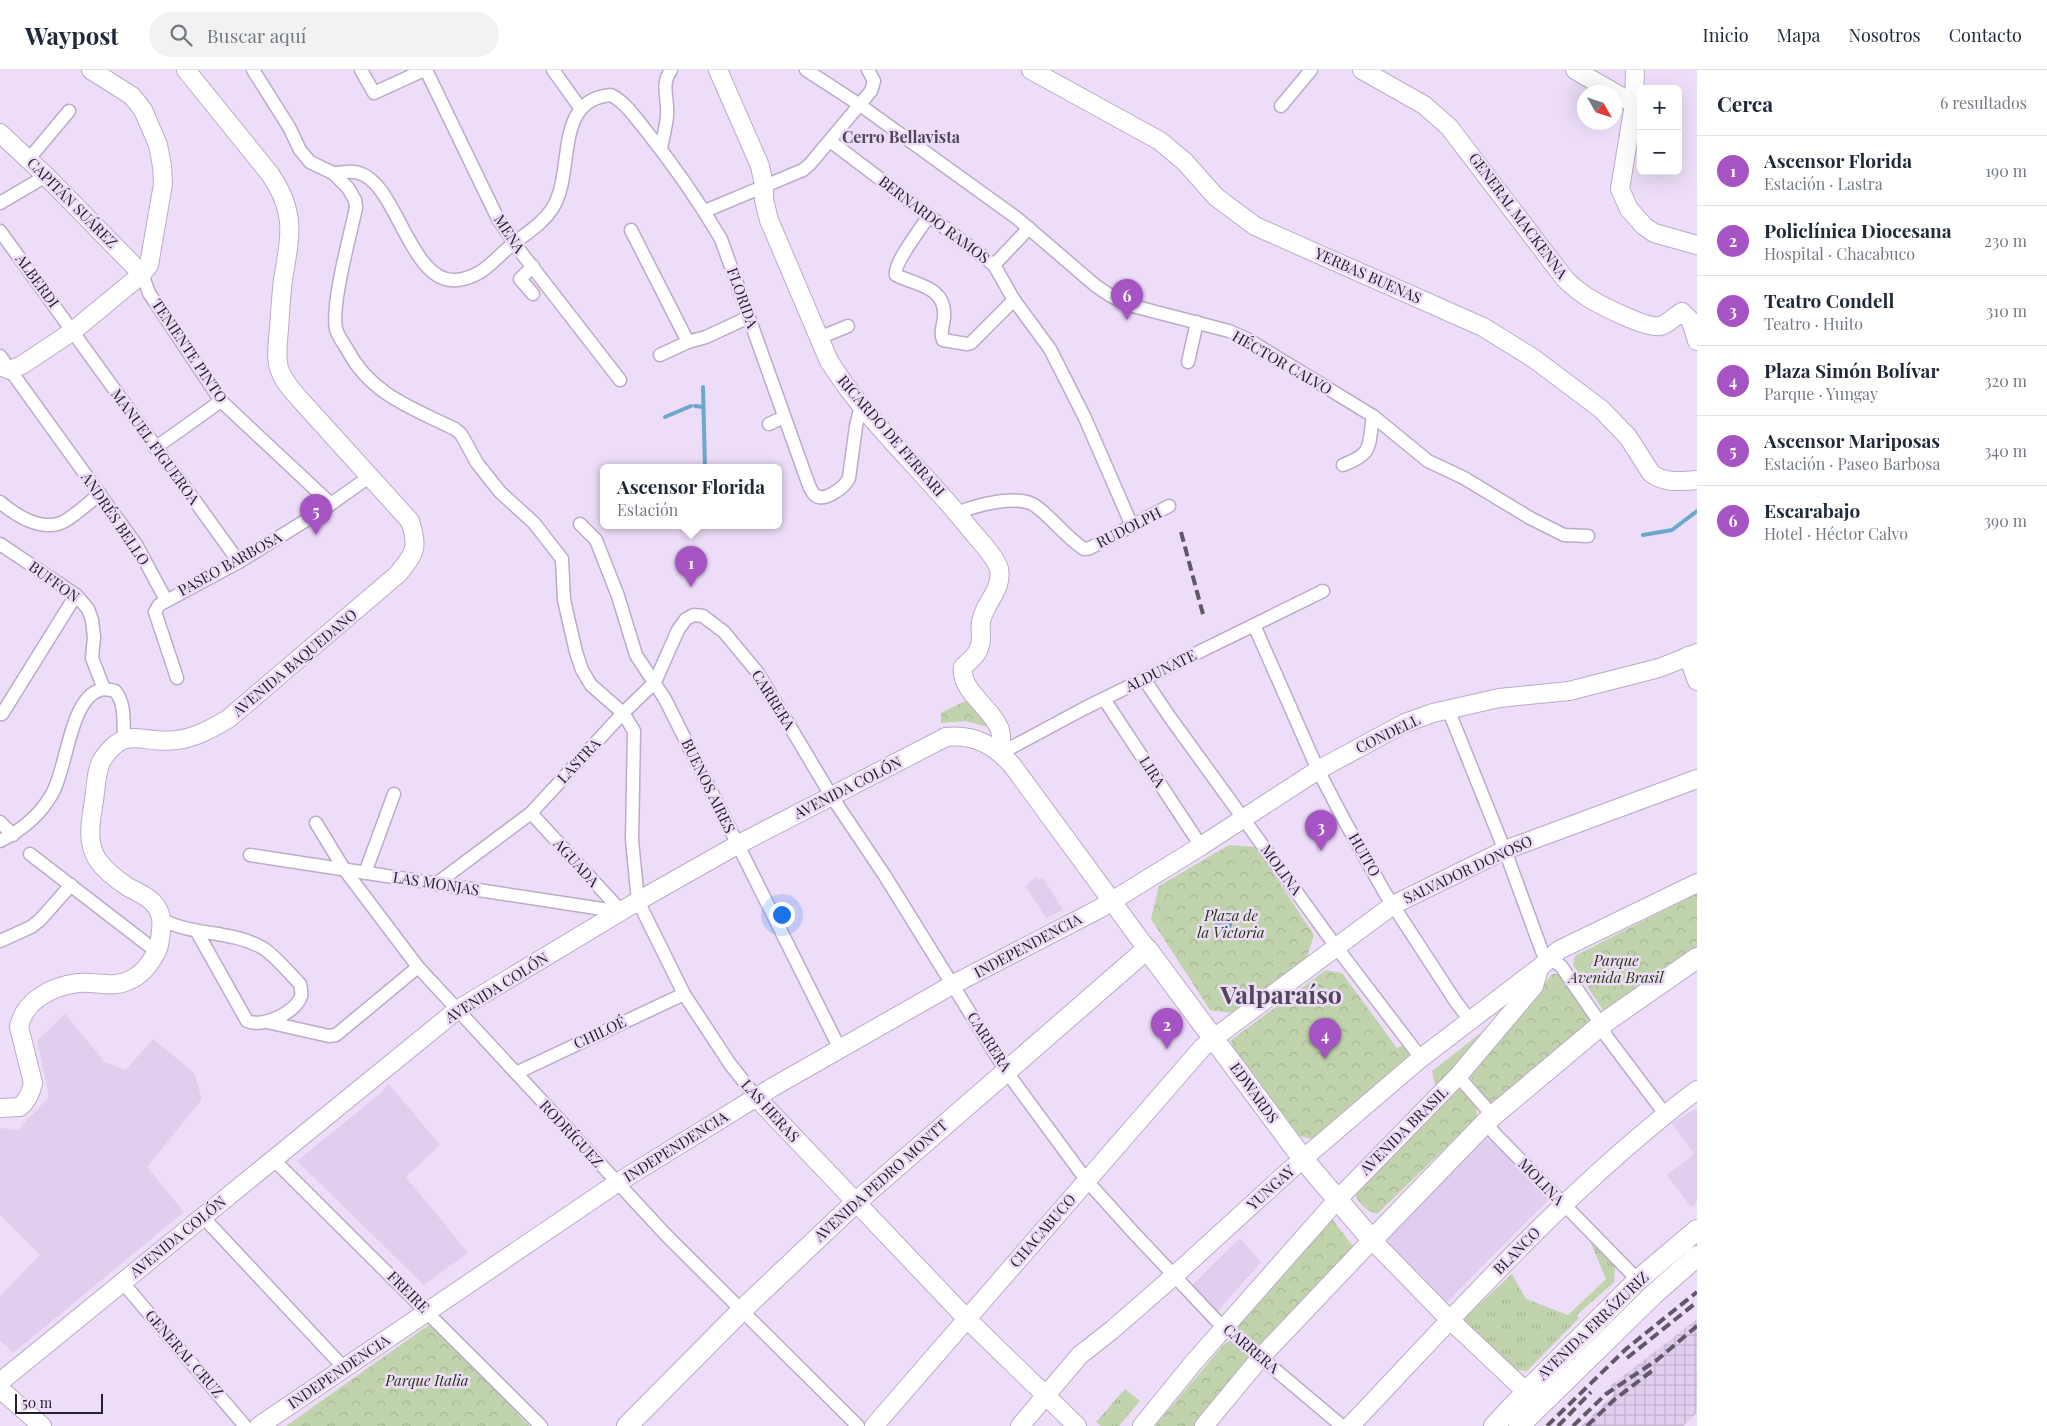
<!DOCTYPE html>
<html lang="es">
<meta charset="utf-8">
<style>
body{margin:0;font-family:"Playfair Display",serif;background:#f2f2f3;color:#1f2937}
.controls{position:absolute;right:15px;top:15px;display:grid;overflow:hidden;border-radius:8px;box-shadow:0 5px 20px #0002}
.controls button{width:45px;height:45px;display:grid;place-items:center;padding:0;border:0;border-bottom:1px solid #e0e1e3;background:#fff;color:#1f2937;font:25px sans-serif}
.compass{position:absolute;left:1577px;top:15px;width:45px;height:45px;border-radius:50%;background:#fff;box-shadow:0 5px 20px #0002;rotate:129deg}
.scale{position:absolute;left:15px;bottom:12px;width:88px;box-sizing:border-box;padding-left:5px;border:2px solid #26202a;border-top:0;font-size:14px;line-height:18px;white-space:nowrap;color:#26202a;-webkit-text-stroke:4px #edddf8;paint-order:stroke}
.you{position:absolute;left:781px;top:844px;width:18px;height:18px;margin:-12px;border:4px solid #fff;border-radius:50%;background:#1a73e8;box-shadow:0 0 0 8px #1a73e833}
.badge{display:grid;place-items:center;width:32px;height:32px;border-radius:50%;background:#a654c4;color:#fff;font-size:16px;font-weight:700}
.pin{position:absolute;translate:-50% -41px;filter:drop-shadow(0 1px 2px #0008)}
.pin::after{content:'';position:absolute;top:26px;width:18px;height:15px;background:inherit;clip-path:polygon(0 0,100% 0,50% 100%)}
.popup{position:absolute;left:600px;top:394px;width:182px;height:65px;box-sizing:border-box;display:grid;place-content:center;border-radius:8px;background:#fff;filter:drop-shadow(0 1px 4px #0005);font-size:16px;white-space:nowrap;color:#747a83}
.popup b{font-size:19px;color:#1f2937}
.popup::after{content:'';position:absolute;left:50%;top:100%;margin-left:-10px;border:10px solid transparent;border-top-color:#fff}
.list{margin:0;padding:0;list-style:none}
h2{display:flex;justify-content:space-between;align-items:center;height:65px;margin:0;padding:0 20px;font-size:21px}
h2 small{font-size:16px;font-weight:400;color:#747a83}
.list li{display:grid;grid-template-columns:32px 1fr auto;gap:15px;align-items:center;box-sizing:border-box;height:70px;padding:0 20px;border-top:1px solid #e0e1e3}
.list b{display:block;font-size:19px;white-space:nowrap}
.list p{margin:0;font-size:16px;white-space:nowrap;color:#747a83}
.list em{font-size:16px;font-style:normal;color:#747a83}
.icon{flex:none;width:28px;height:28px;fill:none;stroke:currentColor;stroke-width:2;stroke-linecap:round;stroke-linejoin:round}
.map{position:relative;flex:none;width:1697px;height:1356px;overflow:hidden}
header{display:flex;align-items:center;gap:30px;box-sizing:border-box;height:70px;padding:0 25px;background:#fff;border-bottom:1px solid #e0e1e3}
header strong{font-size:24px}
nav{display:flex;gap:28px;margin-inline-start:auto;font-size:18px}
.search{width:350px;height:45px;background:#f2f2f3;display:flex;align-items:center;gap:12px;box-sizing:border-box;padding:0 18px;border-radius:28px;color:#747a83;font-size:19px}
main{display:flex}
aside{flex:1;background:#fff}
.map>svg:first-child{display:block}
.built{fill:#e1ceef}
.industrial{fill:url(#industrial-grid)}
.grass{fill:url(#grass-tufts)}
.park{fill:url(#park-crowns)}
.water{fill:url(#water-ripples)}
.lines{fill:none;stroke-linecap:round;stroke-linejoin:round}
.stream{stroke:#6aa8cc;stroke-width:4}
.street-casing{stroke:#bbacc6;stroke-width:15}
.secondary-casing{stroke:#bbacc6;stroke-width:20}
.primary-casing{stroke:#bbacc6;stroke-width:22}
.street{stroke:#fff;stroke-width:12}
.secondary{stroke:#fff;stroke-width:18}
.primary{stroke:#fff;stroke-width:20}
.rail{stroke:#615867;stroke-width:4;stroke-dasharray:10 5;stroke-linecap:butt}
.labels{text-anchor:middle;stroke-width:5;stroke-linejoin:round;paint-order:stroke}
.street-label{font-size:15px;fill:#26202a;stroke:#edddf8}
.park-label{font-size:15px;font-style:italic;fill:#28380e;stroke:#edddf8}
.neighbourhood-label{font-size:16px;font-weight:bold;fill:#53465c;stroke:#edddf8}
.town-label{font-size:25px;font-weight:bold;fill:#53465c;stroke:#edddf8}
</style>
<header>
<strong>Waypost</strong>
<div class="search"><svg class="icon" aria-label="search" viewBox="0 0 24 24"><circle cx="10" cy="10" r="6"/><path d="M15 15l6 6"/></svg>Buscar aquí</div>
<nav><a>Inicio</a><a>Mapa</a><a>Nosotros</a><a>Contacto</a></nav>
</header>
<main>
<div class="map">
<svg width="1697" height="1356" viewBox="0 0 1697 1356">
<defs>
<pattern id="industrial-grid" width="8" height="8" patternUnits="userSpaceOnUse" patternTransform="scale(1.25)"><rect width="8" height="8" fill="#e1ceef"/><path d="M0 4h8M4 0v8" fill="none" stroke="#c1b1cd"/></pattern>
<pattern id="grass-tufts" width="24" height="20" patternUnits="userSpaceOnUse" patternTransform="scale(1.25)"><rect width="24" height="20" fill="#c1d3ac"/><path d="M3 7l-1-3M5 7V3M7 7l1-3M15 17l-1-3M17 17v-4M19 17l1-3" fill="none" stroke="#a6b594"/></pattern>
<pattern id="park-crowns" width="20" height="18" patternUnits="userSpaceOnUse" patternTransform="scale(1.25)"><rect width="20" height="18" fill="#c1d3ac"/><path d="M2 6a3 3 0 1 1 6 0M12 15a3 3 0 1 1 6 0" fill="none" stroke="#a6b594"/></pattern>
<pattern id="water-ripples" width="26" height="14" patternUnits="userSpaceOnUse" patternTransform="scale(1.25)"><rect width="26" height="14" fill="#6aa8cc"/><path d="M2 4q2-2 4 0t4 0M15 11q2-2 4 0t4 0" fill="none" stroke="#5788a6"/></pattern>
</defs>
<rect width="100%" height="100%" fill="#edddf8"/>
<!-- built -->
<g class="built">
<polygon points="1037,807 1039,810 1043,808 1063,840 1046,848 1025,816"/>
<polygon points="65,944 105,992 126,1000 153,969 194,1003 202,1029 147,1097 184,1142 13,1283 0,1270 0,1226 40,1185 0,1145 0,1058 18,1060 49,1027 37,971"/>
<polygon points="388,1013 440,1075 406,1107 468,1183 424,1215 297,1091 382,1022"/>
<polygon points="1697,1038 1697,1132 1691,1137 1667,1105 1694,1084 1672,1053"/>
<polygon points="1487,1067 1549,1129 1446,1233 1383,1171"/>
<polygon points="1240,1168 1261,1192 1217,1242 1192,1215"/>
</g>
<!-- industrial -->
<polygon class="industrial" points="1697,1249 1697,1343 1683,1356 1581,1356 1614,1324 1610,1316"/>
<!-- grass -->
<g class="grass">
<polygon points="1491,955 1436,1019 1432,1001"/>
<polygon points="1590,1171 1615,1195 1614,1212 1577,1245 1579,1248 1527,1301 1511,1299 1461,1251 1512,1204 1526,1229 1568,1245 1606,1209"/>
<polygon points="1125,1319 1140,1331 1119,1356 1101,1356 1096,1352"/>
</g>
<!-- park -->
<g class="park">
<polygon points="971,628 996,659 965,651 941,653 941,643"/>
<polygon points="1229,775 1256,777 1314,865 1306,890 1231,943 1210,940 1151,849 1159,816"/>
<polygon points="1697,823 1697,883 1605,943 1573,895 1575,886"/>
<polygon points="1326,900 1342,903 1397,978 1404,975 1411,984 1406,993 1321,1068 1312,1069 1299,1066 1233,977 1231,970"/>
<path d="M 1552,904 L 1561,904 L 1592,947 L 1591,952 L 1494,1037 C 1484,1033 1471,1017 1471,1006 Z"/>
<path d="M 1455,1019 L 1462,1020 C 1469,1028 1480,1037 1476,1048 L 1377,1144 C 1365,1140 1359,1134 1354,1122 Z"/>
<polygon points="1332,1149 1353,1176 1354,1181 1260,1279 1236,1262 1237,1256"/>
<polygon points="433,1252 529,1356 286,1356"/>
<polygon points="1230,1271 1250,1287 1199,1356 1155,1356 1225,1273"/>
</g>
<!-- water -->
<circle class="water" cx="1223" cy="855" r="9"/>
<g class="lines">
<!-- stream -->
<g class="stream">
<polyline points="703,317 705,398"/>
<polyline points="695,336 703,337"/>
<polyline points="665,347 691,336"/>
<polyline points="1643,465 1672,460 1697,441"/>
</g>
<defs>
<g id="street">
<path d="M 253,0 L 289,57 L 300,80 L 310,92 L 333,103 L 348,118 L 355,130 L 356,138 C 350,166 331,234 336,259 C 338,266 343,273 347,279 C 370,324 412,338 455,359 L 461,364 L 477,393 L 500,422 L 534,453 L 562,489 L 564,530 L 576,582 L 582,600 L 591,615 L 623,643 L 634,661 L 632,770 L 638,831 L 684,924 L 730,994 L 756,1027"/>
<polyline points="361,0 374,23 424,0"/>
<polyline points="426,0 498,149 520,181 620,310"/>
<polyline points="553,0 581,39"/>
<polyline points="806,0 860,35 1018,149 1096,216 1111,226 1129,235 1229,261 1247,269 1373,346 1428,391 1464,408 1530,448 1564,465 1588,466"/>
<polyline points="1281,36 1311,0"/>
<polyline points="830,71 994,195 1014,230 1050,279 1085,348 1132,456"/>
<path d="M 661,78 C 663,68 666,57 667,46 C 669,30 660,15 671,0"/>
<polyline points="28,90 69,41"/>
<path d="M 333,103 C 341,103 352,100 359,103 C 397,113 410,215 457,210 C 481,207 490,194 507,179 C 521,166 541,156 552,139 C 576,103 552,30 611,25 C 625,32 634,46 644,58 C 672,93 698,130 721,169 L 807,410 C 809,415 811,422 815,425 C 824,433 845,417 849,408 L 856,356 L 861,336"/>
<polyline points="0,133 46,106"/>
<polyline points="705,141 803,100 810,94 871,21 874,11 868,0"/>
<path d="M 929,146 C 921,158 893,194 896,205 C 915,215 947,216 944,248 C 943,255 940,264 943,270 L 967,274 L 971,273 L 1014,230"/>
<polyline points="631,160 688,272"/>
<polyline points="0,161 239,492"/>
<polyline points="994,195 1029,158"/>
<polyline points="142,204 149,223 221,331 331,434"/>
<polyline points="533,224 520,209 533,196"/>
<polyline points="819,268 848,256"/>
<polyline points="660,285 688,272 706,267 749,247"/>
<polyline points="0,286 137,476 166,530"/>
<polyline points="1188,292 1197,252"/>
<polyline points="769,354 784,347"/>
<polyline points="155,378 221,331"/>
<path d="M 1343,395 C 1374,383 1368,377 1373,346"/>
<path d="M 0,432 C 16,446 43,463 65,451 C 77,444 88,433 100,424"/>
<path d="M 958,443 C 976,435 1020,423 1037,437 C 1054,450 1066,467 1084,479 L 1090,478 L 1169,436"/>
<polyline points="580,454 596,470 618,526 636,585 665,629 840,979"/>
<polyline points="0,474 76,525 88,539 92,550 94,567 92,588 104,619"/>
<polyline points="1254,555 1318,700 1344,750 1385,823 1456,932 1469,949"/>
<polyline points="177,608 155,542 159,535 239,492 321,441 369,407"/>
<polyline points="1144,609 1169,646 1337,878 1421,988"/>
<polyline points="1104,629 1201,776"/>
<polyline points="1448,639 1507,786 1543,884 1561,896 1596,947 1607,967 1665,1044"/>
<polyline points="2,644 76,525"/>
<polyline points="1001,683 1085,638 1323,521"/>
<polyline points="531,743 622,842"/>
<polyline points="0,752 13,765"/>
<polyline points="316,753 344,799 418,897 666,1165 858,1356"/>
<path d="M 0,771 C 22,760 42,743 53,722 C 67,697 70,629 100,620 C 105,618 111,620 115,621 C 126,633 123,654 124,669"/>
<polyline points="30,784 157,882"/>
<polyline points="250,785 622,842"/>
<polyline points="365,803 394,724"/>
<polyline points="436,814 531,743 623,643 655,612 678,560 686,549 694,545 703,546 724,562 758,603 832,727 885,806 1006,1001 1087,1111 1133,1162 1215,1249 1342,1356"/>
<path d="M 161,849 C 192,866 230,860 261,877 C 272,882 291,905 300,914 C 301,919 302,922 301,926 C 296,943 262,958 247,951 L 197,862"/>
<polyline points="0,871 31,857 40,850 71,815"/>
<polyline points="267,952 329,966 336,965 418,897"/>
<polyline points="516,1003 684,924"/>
<polyline points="1458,1006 1487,1039 1490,1057 1494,1063 1638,1210"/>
<polyline points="274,1090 541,1356"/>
<polyline points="203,1147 345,1299"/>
<polyline points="123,1213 245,1356"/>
</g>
<g id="secondary">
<path d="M 718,0 L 760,96 L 764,115 L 764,130 L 769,150 L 829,291 C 868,353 925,402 970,459 C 978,469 996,487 999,499 C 1003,521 984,532 981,552 C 980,556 981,562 981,567 C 981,582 973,588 963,597 C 959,620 993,639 1000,660 C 1002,667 1001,676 1001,683"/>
<path d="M 1031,0 L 1160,71 L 1185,92 L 1216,127 L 1255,156 L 1483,257 L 1533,288 L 1601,339 L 1628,367 L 1651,403 C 1665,414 1681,411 1697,410"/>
<path d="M 1362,0 L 1424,35 L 1449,57 L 1565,209 C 1573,217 1582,224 1592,230 C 1604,237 1648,259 1660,256 C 1669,254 1674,246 1682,242 L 1691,251 L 1697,271"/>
<polyline points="1575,0 1634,34"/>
<polyline points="1635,0 1634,34 1620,119 1629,139 1644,156 1654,163 1697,175"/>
<polyline points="0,63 46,106 142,204"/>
<polyline points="0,296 10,300 22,295 73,261 142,204 149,195 163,114 162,96 158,75 143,40 132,26 91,0"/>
<polyline points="1688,586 1697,611"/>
<polyline points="756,1027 967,1249 1077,1356"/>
<path d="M 0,1038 L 20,1037 C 28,1030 31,1023 33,1013 L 19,957 C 24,930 53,916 78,913 C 96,911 113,919 130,910 C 142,905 150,894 156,883 C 160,877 160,868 161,861 C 162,853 161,843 156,836 C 150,827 137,822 128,817 C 117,810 104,799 97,789 C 86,771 91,750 94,730 C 96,718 96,700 102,690 C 126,653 141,675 176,670 C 195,668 211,659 228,649 L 398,504 C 415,483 419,478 410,451 L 305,335 C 296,325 285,314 280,301 C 275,289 278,272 279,259 C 280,243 281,226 283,210 C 290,166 297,143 270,104 L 186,0"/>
<path d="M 0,1312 L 457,940 L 638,831 L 737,775 L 946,667 C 974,664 994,675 1012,695 L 1147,879"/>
<polyline points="0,1319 42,1356"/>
<polyline points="259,1356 617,1113 773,1017 952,915 1099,839 1201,776 1318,700 1405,653 1433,643 1499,628 1569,621 1659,598 1697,583"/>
<polyline points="874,1356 1202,978 1214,968 1393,835 1505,780 1697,709"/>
<polyline points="1020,1356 1080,1285 1112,1260 1175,1205 1290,1100 1421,988 1539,898 1559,880 1697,813"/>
<polyline points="1142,1356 1194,1292 1337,1130 1458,1006 1534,916 1539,899"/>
<polyline points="1204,1356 1261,1287 1372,1170 1449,1249 1536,1331"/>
<path d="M 1350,1356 C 1461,1239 1568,1118 1697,1020"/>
</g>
<g id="primary">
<polyline points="627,1356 742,1240 855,1133 1147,879 1303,1089 1372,1170 1489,1049 1601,955 1697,888"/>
<polyline points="1494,1356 1526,1322 1638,1210 1697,1160"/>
<polyline points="1519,1356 1653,1225 1697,1186"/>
</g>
</defs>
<!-- street casing -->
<use href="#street" class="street-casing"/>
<!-- secondary casing -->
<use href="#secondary" class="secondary-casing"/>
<!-- primary casing -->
<use href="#primary" class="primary-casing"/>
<!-- street -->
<use href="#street" class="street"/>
<!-- secondary -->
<use href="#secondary" class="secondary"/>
<!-- primary -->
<use href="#primary" class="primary"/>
<!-- rail -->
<g class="rail">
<polyline points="1181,462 1204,548"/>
<polyline points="1627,1288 1697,1232"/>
<polyline points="1547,1356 1626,1279 1697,1222"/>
<polyline points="1558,1356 1591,1322"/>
<polyline points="1573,1356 1606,1324 1657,1290 1697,1256"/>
<polyline points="1587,1356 1615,1329 1652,1301"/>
</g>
</g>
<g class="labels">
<!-- street labels -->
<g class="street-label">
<text transform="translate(72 133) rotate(45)" y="5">CAPITÁN SUÁREZ</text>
<text transform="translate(1518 146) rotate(53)" y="5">GENERAL MACKENNA</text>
<text transform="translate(934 150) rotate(37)" y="5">BERNARDO RAMOS</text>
<text transform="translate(509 164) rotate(57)" y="5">MENA</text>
<text transform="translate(1368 206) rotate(24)" y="5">YERBAS BUENAS</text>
<text transform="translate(37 211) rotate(54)" y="5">ALBERDI</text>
<text transform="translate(742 228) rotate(70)" y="5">FLORIDA</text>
<text transform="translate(189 281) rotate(56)" y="5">TENIENTE PINTO</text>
<text transform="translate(1282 293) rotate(30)" y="5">HÉCTOR CALVO</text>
<text transform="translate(891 366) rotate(49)" y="5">RICARDO DE FERRARI</text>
<text transform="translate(155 377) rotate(54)" y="5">MANUEL FIGUEROA</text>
<text transform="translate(115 449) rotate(56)" y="5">ANDRÉS BELLO</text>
<text transform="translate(1129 458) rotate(-27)" y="5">RUDOLPH</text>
<text transform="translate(230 494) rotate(-29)" y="5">PASEO BARBOSA</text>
<text transform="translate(54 512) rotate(36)" y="5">BUFFON</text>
<text transform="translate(295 593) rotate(-40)" y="5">AVENIDA BAQUEDANO</text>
<text transform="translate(1161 601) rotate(-26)" y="5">ALDUNATE</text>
<text transform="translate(773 630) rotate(58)" y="5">CARRERA</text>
<text transform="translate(1388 664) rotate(-26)" y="5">CONDELL</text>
<text transform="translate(579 691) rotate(-47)" y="5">LASTRA</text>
<text transform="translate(1152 702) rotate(57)" y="5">LIRA</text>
<text transform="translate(708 716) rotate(64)" y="5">BUENOS AIRES</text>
<text transform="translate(848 718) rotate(-27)" y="5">AVENIDA COLÓN</text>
<text transform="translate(1364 785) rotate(60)" y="5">HUITO</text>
<text transform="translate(576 793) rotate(48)" y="5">AGUADA</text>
<text transform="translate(1281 800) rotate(54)" y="5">MOLINA</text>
<text transform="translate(1468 800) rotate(-25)" y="5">SALVADOR DONOSO</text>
<text transform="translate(436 814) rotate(9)" y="5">LAS MONJAS</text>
<text transform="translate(1028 876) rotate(-28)" y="5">INDEPENDENCIA</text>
<text transform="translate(497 918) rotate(-32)" y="5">AVENIDA COLÓN</text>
<text transform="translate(600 963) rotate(-25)" y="5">CHILOÉ</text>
<text transform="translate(989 972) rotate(57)" y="5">CARRERA</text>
<text transform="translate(1254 1023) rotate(54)" y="5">EDWARDS</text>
<text transform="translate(770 1041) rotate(48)" y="5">LAS HERAS</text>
<text transform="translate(1404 1061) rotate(-45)" y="5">AVENIDA BRASIL</text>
<text transform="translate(571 1064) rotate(47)" y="5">RODRÍGUEZ</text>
<text transform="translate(676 1077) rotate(-32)" y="5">INDEPENDENCIA</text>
<text transform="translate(881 1111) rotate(-42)" y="5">AVENIDA PEDRO MONTT</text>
<text transform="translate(1541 1112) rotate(46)" y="5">MOLINA</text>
<text transform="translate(1271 1118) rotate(-42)" y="5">YUNGAY</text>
<text transform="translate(1043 1161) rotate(-49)" y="5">CHACABUCO</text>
<text transform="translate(178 1167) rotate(-39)" y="5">AVENIDA COLÓN</text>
<text transform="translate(1517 1181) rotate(-45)" y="5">BLANCO</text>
<text transform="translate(408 1222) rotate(45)" y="5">FREIRE</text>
<text transform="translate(1593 1256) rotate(-44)" y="5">AVENIDA ERRÁZURIZ</text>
<text transform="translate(1251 1279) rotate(40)" y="5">CARRERA</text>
<text transform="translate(184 1284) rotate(49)" y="5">GENERAL CRUZ</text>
<text transform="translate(339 1302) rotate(-34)" y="5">INDEPENDENCIA</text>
</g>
<!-- park labels -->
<g class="park-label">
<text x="1231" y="851">Plaza de<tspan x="1231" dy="17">la Victoria</tspan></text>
<text x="1616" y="896">Parque<tspan x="1616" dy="17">Avenida Brasil</tspan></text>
<text x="427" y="1316">Parque Italia</text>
</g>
<!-- neighbourhood labels -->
<g class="neighbourhood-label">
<text x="901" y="73">Cerro Bellavista</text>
</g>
<!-- town labels -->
<g class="town-label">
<text x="1281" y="934">Valparaíso</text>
</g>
</g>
</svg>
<div class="controls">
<button>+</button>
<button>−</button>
</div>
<svg class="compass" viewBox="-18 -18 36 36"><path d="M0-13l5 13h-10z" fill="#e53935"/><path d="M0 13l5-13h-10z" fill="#747a83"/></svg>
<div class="scale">50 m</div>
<div class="you"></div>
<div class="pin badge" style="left:691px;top:517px">1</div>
<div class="popup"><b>Ascensor Florida</b>Estación</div>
<div class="pin badge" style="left:1167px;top:979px">2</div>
<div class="pin badge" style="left:1321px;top:781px">3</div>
<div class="pin badge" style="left:1325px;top:989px">4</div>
<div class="pin badge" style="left:316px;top:465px">5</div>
<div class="pin badge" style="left:1127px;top:250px">6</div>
</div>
<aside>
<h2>Cerca<small>6 resultados</small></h2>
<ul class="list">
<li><span class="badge">1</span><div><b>Ascensor Florida</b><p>Estación · Lastra</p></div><em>190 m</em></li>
<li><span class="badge">2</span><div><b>Policlínica Diocesana</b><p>Hospital · Chacabuco</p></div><em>230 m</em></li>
<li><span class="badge">3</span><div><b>Teatro Condell</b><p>Teatro · Huito</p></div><em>310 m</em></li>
<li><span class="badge">4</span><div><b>Plaza Simón Bolívar</b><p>Parque · Yungay</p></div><em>320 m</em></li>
<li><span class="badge">5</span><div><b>Ascensor Mariposas</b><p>Estación · Paseo Barbosa</p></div><em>340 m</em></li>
<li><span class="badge">6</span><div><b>Escarabajo</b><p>Hotel · Héctor Calvo</p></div><em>390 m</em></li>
</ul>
</aside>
</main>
